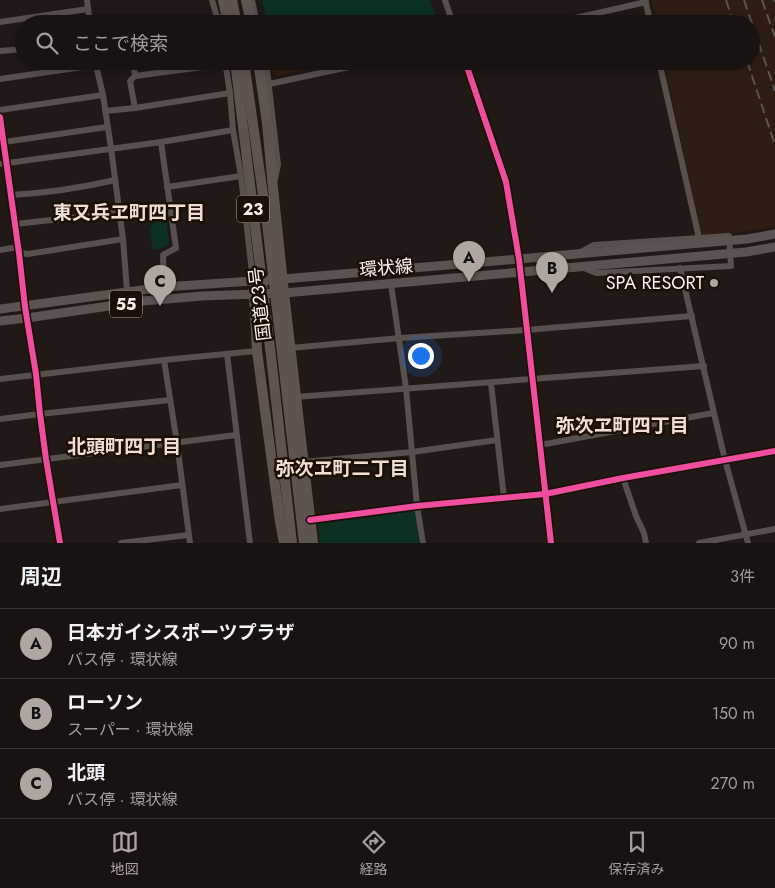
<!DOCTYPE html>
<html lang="ja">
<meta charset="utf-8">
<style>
body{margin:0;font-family:Jost,"Noto Sans JP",sans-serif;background:#211c19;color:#f1f3f6}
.you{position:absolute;left:420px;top:355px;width:18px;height:18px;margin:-12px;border:4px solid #fff;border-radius:50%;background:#1a73e8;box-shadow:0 0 0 8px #1a73e833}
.badge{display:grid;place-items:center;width:32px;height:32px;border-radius:50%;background:#afa6a1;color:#111;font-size:16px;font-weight:700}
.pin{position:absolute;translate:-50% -41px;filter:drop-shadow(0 1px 2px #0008)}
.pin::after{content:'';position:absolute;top:26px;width:18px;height:15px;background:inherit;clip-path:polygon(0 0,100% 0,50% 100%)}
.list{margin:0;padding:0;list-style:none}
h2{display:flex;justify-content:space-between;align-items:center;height:65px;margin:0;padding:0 20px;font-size:21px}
h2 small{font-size:16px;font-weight:400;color:#9f9e9f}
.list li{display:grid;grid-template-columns:32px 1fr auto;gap:15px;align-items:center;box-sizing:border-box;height:70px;padding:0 20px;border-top:1px solid #363230}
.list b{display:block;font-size:19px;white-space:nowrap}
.list p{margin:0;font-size:16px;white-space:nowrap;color:#9f9e9f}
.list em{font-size:16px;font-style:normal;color:#9f9e9f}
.icon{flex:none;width:28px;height:28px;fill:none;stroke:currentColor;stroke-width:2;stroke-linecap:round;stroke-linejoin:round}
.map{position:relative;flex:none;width:775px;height:543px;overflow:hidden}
.search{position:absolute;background:#181310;box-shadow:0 2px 12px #0003;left:15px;right:15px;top:15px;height:55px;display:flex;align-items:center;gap:12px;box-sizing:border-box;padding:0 18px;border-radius:28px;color:#9f9e9f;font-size:19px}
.sheet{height:275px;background:#181310}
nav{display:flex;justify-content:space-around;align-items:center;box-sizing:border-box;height:70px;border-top:1px solid #363230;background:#181310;font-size:14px;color:#9f9e9f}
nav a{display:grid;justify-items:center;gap:2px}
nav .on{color:#afa6a1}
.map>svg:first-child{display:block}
.built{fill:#2f1d13}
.green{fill:#0c311f}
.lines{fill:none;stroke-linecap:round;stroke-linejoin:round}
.minor{stroke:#57504d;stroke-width:6}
.major{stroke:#5c5350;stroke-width:9}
.highway{stroke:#605451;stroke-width:10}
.rail{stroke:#595450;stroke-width:2;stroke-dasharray:10 5;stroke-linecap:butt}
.cycleway-casing{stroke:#1c0f08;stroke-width:9}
.cycleway{stroke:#ef4d9e;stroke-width:6}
.poi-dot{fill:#afa6a1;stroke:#1c0f08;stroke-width:2}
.labels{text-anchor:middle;stroke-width:5;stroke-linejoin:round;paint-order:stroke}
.shield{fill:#1c0f08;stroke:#b9aea8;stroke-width:1}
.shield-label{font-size:16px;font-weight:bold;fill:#fcf2ed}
.street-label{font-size:18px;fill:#fcf2ed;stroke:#1c0f08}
.poi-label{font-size:18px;fill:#fcf2ed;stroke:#1c0f08;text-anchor:end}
.neighbourhood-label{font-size:19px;font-weight:bold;fill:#f2dfd4;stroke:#1c0f08}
</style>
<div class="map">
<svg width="775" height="543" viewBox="0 0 775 543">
<rect width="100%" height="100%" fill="#201915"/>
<!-- built -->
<g class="built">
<polygon points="652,0 775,0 775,226 734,233 703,236 701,234 664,61 751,61 751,24 657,24"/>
<polygon points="272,61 345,61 277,76 273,72"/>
</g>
<!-- green -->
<g class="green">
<polygon points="262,0 430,0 438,23 268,24"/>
<polygon points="166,216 169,244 160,249 153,249 150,228 159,218"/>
<polygon points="415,511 419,543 320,543 318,524"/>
</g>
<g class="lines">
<!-- minor -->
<g class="minor">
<polyline points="87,0 90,24"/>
<polyline points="212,0 219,24"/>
<polyline points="252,0 257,24"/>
<polyline points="445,0 453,24"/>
<polyline points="645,0 651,24"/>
<polyline points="0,22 88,9"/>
<polyline points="180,24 218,17"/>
<polyline points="549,24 646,2"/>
<polyline points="0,51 24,49"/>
<polyline points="95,61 103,95 111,148 123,239 127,291"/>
<polyline points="133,61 135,76 130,81 135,108"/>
<polyline points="225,61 230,93 233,130 241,176 253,281 254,294"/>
<polyline points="266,61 278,165 275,179"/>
<polyline points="465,61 506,182 519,259 551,543"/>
<polyline points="659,61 699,238"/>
<polyline points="135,76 225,64"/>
<polyline points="0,79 96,65"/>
<polyline points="269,84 377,61"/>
<polyline points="0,110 103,95"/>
<polyline points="105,111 135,108 230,93"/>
<polyline points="0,117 19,253 25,307 36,374 40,414 46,459 60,543"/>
<polyline points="4,142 107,127"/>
<polyline points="161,142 176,248 163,255 164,287"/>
<polyline points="0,164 161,142 233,130"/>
<polyline points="167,187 241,176"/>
<path d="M 11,195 C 46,193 81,188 115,180"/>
<polyline points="15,224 88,216 119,209"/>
<polyline points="0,250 18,247"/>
<polyline points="581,252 594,245 729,236 731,266 596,273 584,268"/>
<polyline points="19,253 28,254 123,239"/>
<polyline points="680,268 725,460 748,543"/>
<polyline points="391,284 406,388 417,506 423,543"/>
<polyline points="290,348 400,338 526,330 692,316"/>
<polyline points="227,354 250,543"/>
<polyline points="164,360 177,443 190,543"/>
<polyline points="0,379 164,360 257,351"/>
<polyline points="491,383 504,498"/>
<polyline points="295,397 704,366"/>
<polyline points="0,419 40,414 170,400"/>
<polyline points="540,445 713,413"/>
<polyline points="304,462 412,452 497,440"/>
<polyline points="0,465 236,435"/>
<polyline points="623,478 636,516 644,533 646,543"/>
<polyline points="0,509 182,485"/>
<polyline points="310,520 417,506 545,494 623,478 775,451"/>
<polyline points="121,543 188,535"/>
<polyline points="699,543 775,529"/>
</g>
<!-- major -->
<g class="major">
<polyline points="0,309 164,287 283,279 519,259 747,239 775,234"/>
<polyline points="0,321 27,318 143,301 202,296 284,293 746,252 775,247"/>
</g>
<!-- highway -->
<g class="highway">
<polyline points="223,0 228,24"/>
<polyline points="232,0 237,24"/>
<polyline points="246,0 251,24"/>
<polyline points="235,61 271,356 292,543"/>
<polyline points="244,61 267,223 304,543"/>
<polyline points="258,61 267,123 273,188 284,293 313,543"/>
<polyline points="254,294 257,351 280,522 284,543"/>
</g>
<!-- rail -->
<g class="rail">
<polyline points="726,0 734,24"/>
<polyline points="744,0 775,91"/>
<polyline points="762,0 775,37"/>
<polyline points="774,0 775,2"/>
<polyline points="747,61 775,145"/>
</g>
<defs>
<g id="cycleway">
<polyline points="465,61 506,182 519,259 551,543"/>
<polyline points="0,117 19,253 25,307 36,374 40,414 46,459 60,543"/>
<polyline points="310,520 417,506 545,494 623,478 775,451"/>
</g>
</defs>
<!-- cycleway casing -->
<use href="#cycleway" class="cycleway-casing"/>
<!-- cycleway -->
<use href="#cycleway" class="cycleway"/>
</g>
<!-- markers -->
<circle class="poi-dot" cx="714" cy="283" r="5"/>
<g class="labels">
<!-- shield labels -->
<g class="shield">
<rect x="237" y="195.5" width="32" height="27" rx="4"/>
<rect x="110" y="290.5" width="32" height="27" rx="4"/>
</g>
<g class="shield-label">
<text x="253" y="215">23</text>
<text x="126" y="310">55</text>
</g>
<!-- street labels -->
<g class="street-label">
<text transform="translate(386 268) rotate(-5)" y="6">環状線</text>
<text transform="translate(260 304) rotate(-97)" y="6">国道23号</text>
</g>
<!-- poi labels -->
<g class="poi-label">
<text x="704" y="289">SPA RESORT</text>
</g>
<!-- neighbourhood labels -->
<g class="neighbourhood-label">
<text x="129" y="219">東又兵ヱ町四丁目</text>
<text x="622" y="432">弥次ヱ町四丁目</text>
<text x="124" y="453">北頭町四丁目</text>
<text x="342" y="475">弥次ヱ町二丁目</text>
</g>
</g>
</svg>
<div class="you"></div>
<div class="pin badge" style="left:469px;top:282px">A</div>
<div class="pin badge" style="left:552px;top:293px">B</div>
<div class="pin badge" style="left:160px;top:306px">C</div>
<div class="search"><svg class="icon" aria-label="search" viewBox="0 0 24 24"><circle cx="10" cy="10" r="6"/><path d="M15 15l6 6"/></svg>ここで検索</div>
</div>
<section class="sheet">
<h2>周辺<small>3件</small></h2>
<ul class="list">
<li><span class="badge">A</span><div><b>日本ガイシスポーツプラザ</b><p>バス停 · 環状線</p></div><em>90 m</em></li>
<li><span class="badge">B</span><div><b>ローソン</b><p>スーパー · 環状線</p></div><em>150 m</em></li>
<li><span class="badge">C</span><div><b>北頭</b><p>バス停 · 環状線</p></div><em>270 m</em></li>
</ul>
</section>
<nav>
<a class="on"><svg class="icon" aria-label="map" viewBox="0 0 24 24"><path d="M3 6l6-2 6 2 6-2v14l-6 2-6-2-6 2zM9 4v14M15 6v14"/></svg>地図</a>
<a><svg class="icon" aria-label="directions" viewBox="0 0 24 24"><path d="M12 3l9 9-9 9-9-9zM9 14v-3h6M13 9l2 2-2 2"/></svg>経路</a>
<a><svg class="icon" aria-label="saved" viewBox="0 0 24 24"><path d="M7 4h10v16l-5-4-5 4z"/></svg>保存済み</a>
</nav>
